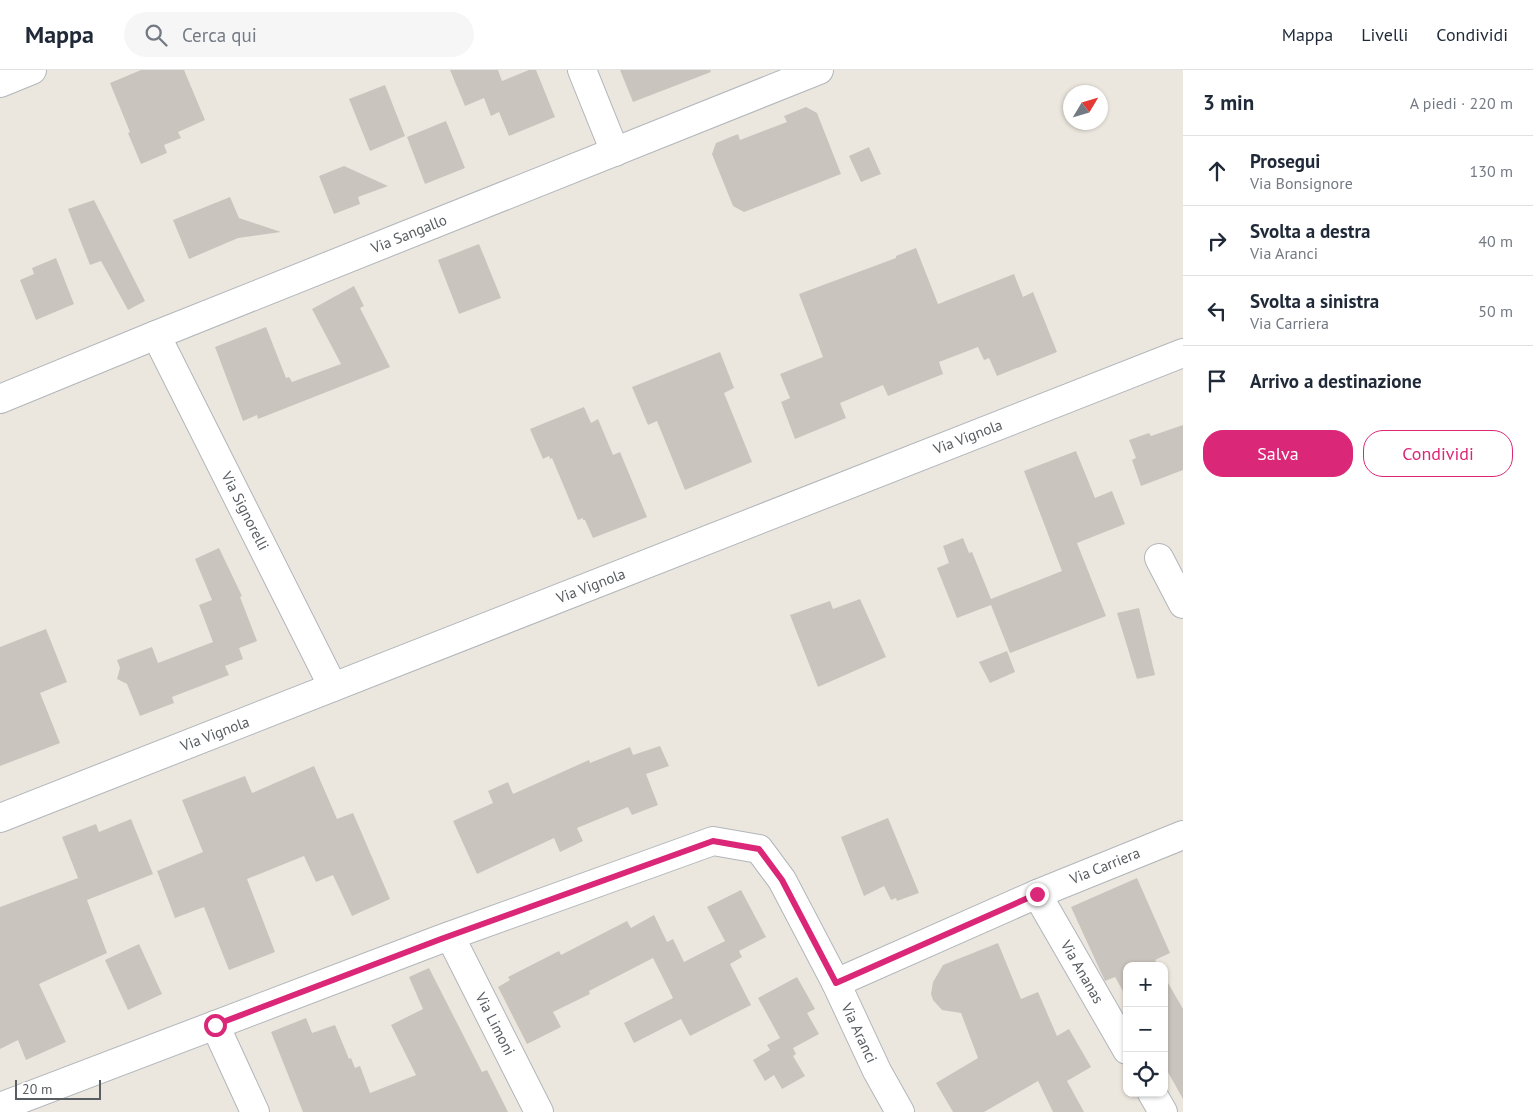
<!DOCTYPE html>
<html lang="it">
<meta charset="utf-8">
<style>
body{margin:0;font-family:"PT Sans",sans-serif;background:#f6f6f7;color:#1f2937}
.controls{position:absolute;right:15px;bottom:15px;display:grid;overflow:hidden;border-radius:10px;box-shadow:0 1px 4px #0004}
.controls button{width:45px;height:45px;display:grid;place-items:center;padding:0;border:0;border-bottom:1px solid #e0e1e3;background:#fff;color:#1f2937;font:25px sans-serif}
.compass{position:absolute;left:1063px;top:15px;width:45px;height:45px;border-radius:50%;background:#fff;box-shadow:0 1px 4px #0004;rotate:52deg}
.scale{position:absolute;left:15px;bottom:12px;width:86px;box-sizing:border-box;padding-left:5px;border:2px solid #575d61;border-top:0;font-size:14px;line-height:18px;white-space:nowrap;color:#575d61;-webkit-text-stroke:4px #fff;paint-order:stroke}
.stop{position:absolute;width:15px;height:15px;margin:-11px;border:4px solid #db2777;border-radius:50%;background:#fff}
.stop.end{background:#db2777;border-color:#fff;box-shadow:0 1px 5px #0008}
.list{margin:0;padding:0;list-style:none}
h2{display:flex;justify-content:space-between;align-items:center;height:65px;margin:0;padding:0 20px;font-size:21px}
h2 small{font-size:16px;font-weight:400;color:#747a83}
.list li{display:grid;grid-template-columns:32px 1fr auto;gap:15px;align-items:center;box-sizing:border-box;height:70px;padding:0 20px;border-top:1px solid #e0e1e3}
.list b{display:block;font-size:19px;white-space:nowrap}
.list p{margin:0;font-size:16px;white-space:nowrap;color:#747a83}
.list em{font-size:16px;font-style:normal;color:#747a83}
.actions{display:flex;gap:10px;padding:15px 20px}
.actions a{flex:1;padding:11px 0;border:1px solid #db2777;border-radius:20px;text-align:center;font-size:18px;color:#db2777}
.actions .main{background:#db2777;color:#fff}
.icon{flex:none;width:28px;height:28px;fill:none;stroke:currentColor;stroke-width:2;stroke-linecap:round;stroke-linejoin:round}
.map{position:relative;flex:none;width:1183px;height:1042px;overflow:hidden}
header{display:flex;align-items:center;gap:30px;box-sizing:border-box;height:70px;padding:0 25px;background:#fff;border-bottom:1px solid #e0e1e3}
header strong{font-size:24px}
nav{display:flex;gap:28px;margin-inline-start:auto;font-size:18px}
.search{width:350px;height:45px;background:#f6f6f7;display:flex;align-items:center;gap:12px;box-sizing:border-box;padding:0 18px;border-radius:28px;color:#747a83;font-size:19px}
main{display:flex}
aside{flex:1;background:#fff}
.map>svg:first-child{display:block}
.building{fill:#c9c4bd}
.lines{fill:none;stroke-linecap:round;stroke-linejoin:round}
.street-casing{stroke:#b1b6bb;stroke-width:30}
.street{stroke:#fff;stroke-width:28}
.route{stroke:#db2777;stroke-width:6}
.labels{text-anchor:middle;stroke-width:4.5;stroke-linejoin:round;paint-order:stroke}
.street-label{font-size:15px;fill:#575d61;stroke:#fff}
</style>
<header>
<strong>Mappa</strong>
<div class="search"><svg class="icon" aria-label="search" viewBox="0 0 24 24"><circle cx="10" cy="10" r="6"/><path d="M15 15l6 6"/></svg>Cerca qui</div>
<nav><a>Mappa</a><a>Livelli</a><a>Condividi</a></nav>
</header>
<main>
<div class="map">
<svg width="1183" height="1042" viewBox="0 0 1183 1042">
<rect width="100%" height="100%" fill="#ece7de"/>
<!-- building -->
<g class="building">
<polygon points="141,0 184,0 205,50 178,62 181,68 164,75 167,83 141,94 128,63 130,62 110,13"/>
<polygon points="450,0 498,0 502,11 529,0 536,0 555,47 509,66 499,42 491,46 484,28 465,36"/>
<polygon points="620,0 710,0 711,2 633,32"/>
<polygon points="385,15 405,66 370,81 349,29"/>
<polygon points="806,37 817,43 841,104 744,142 733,136 712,84 716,73 738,64 740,70 787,52 784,46"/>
<polygon points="446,51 465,98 425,114 407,67"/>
<polygon points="869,77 881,104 861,112 849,86"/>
<polygon points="344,96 388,116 358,127 360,134 334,144 319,106"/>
<polygon points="230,127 239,148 281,162 238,168 189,189 173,150"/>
<polygon points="94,130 145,231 128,240 101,191 90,195 68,139"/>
<polygon points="479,174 501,228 459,244 438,190"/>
<polygon points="916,178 938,234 1014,204 1023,227 1033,222 1057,282 997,306 989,288 984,290 978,277 939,292 943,304 888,326 883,315 840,333 846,348 795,369 781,332 790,328 780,304 823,287 799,224 896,188 896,186"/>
<polygon points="56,188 74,234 36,250 20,210 34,204 32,198"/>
<polygon points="354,216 364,236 360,238 390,297 258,349 257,345 243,351 215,277 266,257 286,308 289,307 292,312 341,294 312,239"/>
<polygon points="720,282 734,318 724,323 752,392 685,420 657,351 648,355 632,317"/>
<polygon points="584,337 591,353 598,349 613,385 620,382 647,447 593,468 585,450 583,450 583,448 578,450 552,388 550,389 549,386 543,389 530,359"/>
<polygon points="1183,355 1183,400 1141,416 1132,390 1136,388 1129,370 1149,363 1151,366"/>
<polygon points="1076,381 1095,428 1112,421 1125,454 1077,473 1106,546 1010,583 991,535 957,548 937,498 949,493 943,476 963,468 969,483 972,482 991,529 1062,501 1024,401"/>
<polygon points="219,478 242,526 240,527 257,571 239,578 243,589 225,596 229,605 172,627 174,633 140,646 127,614 117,609 120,598 117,590 152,577 158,593 213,572 199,535 212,530 195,489"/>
<polygon points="860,529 886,587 818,617 790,545 830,531 833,539"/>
<polygon points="1139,538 1155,605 1137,609 1117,543"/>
<polygon points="46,559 67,612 40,623 60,673 0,696 0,577"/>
<polygon points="1007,581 1015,602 990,613 979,592"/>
<polygon points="660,676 669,696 646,704 658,735 632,745 628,737 577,758 583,771 560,782 554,768 477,804 453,751 493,733 488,721 508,712 513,724 589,690 590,693 630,677 633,685"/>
<polygon points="314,696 337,749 353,743 390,829 352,846 333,805 316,812 304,786 247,809 275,882 229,900 204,837 175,848 157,801 203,782 182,730 245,706 252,723"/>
<polygon points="888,748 919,823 897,831 896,828 891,830 884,816 864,826 841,767"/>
<polygon points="131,749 153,804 87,830 107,883 39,914 66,972 26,990 18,970 0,979 0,837 78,808 62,767 96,754 99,762"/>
<polygon points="1137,808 1170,883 1155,890 1159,896 1127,896 1127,928 1115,907 1105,911 1071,837"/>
<polygon points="741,820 766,867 739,881 742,887 730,894 751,935 690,966 681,949 634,973 624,953 673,928 653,888 589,921 590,924 553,942 561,957 527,974 498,917 510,910 508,907 559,881 561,885 627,851 631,858 654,845 667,872 673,869 684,892 725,871 707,837"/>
<polygon points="998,873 1021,929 1038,922 1057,966 1069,959 1091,997 1067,1011 1084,1042 1053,1042 1038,1011 984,1042 953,1042 936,1013 978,988 961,943 942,940 933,930 931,924 933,912 943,895"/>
<polygon points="139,874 162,924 128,940 105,890"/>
<polygon points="429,898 482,1002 487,1000 508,1042 303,1042 271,962 306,948 312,963 335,955 349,989 351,988 355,998 360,996 370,1023 416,1005 391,955 423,939 409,907"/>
<polygon points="1164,906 1183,939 1183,1029 1164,995"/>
<polygon points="797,907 815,939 807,943 819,964 793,978 796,984 793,986 805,1006 782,1019 774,1005 765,1011 753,990 770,980 767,975 780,968 758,928"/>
</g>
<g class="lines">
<defs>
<g id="street">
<polyline points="582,0 615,82"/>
<polyline points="0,13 32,0"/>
<polyline points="156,265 333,617"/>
<polyline points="0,329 156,265 819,0"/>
<polyline points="1159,488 1183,534"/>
<polyline points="0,748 1183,283"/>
<polyline points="1037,824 1127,980"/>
<polyline points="450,866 539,1042"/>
<polyline points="836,913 1037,824 1183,765"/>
<polyline points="215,955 255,1042"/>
<polyline points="1152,1023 1163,1042"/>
<polyline points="0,1037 441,869 713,771 759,779 782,810 836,913 877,1001 900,1042"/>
</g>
</defs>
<!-- street casing -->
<use href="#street" class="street-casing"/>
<!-- street -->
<use href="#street" class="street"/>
</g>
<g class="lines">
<!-- route -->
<polyline class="route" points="215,955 441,869 713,771 759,779 782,810 836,913 1037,824"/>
</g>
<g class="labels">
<!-- street labels -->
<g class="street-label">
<text transform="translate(409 164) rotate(-22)" y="5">Via Sangallo</text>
<text transform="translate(968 367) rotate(-21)" y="5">Via Vignola</text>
<text transform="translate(245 441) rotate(63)" y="5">Via Signorelli</text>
<text transform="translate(591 516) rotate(-21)" y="5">Via Vignola</text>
<text transform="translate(215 664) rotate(-21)" y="5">Via Vignola</text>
<text transform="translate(1105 796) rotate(-22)" y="5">Via Carriera</text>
<text transform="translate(1082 902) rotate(60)" y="5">Via Ananas</text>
<text transform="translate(495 954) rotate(63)" y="5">Via Limoni</text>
<text transform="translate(859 963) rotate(65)" y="5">Via Aranci</text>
</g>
</g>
</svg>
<div class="controls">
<button>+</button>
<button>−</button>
<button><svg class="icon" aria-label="locate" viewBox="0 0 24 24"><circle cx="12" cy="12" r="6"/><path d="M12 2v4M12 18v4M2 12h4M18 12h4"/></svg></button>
</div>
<svg class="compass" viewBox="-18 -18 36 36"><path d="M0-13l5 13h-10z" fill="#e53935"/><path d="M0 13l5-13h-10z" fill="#747a83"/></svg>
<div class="scale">20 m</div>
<div class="stop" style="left:215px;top:955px"></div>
<div class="stop end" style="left:1037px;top:824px"></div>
</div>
<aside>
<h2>3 min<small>A piedi · 220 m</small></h2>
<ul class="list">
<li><svg class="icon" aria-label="ahead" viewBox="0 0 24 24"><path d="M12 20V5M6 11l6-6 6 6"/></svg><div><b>Prosegui</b><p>Via Bonsignore</p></div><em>130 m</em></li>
<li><svg class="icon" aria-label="right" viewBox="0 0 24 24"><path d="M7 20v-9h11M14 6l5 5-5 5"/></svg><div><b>Svolta a destra</b><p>Via Aranci</p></div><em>40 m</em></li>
<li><svg class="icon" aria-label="left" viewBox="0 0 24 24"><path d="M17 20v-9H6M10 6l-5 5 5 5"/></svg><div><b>Svolta a sinistra</b><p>Via Carriera</p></div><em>50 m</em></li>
<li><svg class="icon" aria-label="arrive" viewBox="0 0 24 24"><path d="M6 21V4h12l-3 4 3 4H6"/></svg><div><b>Arrivo a destinazione</b></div></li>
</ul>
<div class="actions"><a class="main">Salva</a><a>Condividi</a></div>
</aside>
</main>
